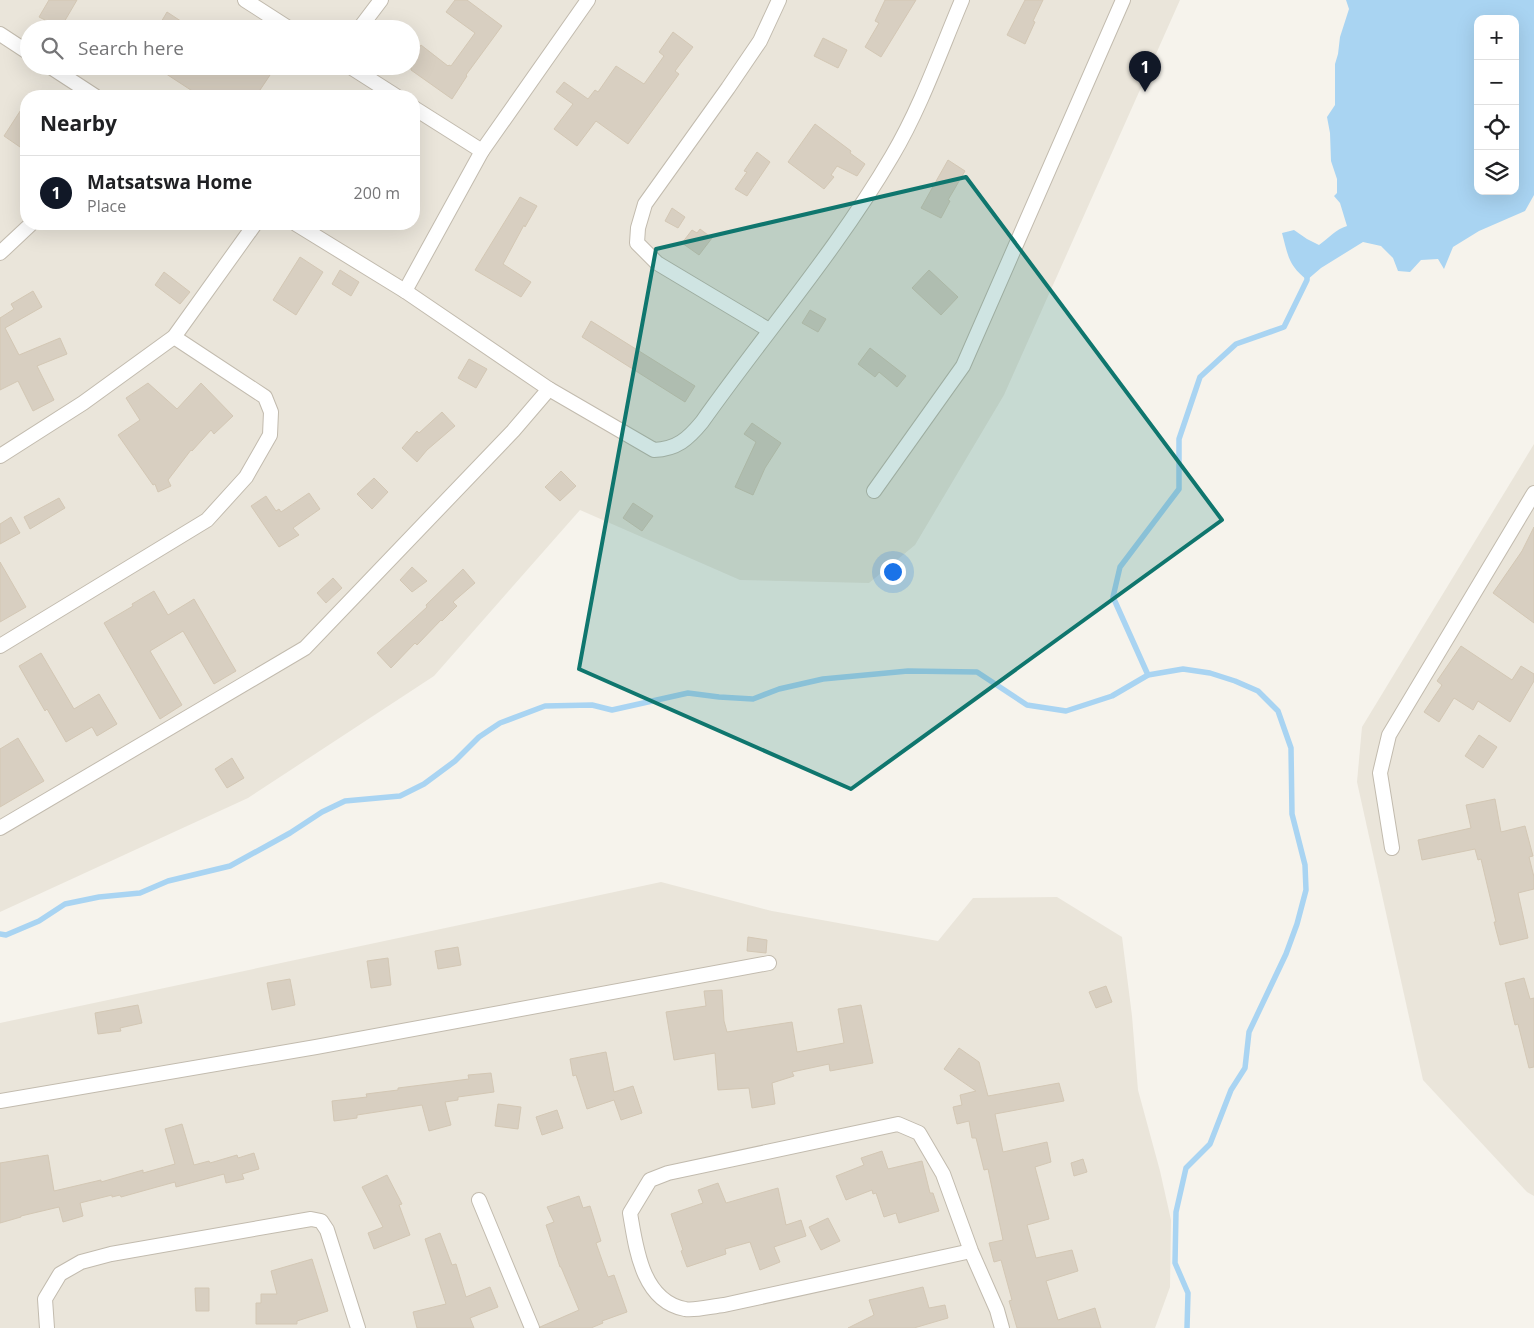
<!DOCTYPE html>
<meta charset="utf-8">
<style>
body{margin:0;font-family:"Open Sans",sans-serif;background:#f2f2f2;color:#202124}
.controls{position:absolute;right:15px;top:15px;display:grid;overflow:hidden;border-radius:10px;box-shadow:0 5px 20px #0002}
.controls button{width:45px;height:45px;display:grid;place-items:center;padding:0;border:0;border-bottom:1px solid #e0e0e0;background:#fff;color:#202124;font:25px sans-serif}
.you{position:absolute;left:892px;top:571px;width:18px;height:18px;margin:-12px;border:4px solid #fff;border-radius:50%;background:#1a73e8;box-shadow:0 0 0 8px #1a73e833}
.badge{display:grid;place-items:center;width:32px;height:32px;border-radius:50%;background:#111827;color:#fff;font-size:16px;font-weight:700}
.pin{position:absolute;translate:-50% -41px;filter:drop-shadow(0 1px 2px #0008)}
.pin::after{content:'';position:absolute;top:26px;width:18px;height:15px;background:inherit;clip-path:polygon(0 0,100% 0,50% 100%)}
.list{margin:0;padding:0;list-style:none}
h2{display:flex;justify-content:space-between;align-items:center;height:65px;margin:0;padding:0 20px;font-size:21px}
h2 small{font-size:16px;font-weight:400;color:#757577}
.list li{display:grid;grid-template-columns:32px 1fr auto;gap:15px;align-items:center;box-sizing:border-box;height:75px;padding:0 20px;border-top:1px solid #e0e0e0}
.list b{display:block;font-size:19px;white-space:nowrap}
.list p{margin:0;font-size:16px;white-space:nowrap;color:#757577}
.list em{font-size:16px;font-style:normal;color:#757577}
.icon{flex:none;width:28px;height:28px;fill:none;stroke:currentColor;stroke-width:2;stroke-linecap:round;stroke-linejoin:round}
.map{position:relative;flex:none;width:1534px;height:1328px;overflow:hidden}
.search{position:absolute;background:#fff;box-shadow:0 5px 20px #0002;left:20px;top:20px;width:400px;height:55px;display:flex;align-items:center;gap:12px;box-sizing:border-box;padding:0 18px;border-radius:28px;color:#757577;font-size:19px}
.panel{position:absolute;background:#fff;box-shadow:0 5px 20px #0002;left:20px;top:90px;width:400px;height:140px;border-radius:20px}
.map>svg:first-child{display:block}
.residential{fill:#eae5da;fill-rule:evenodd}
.water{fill:#a9d4f2;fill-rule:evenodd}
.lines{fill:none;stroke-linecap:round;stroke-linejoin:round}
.stream{stroke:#a9d4f2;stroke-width:5.5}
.building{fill:#d8cfc1;stroke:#d3c7b4}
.minor-casing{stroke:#c2bbae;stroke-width:16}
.minor{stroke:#fff;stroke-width:14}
.marked{fill:#0f766e;fill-opacity:0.2;stroke:#0f766e;stroke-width:4;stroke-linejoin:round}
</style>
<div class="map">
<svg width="1534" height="1328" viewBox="0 0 1534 1328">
<rect width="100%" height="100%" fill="#f6f3ec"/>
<!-- residential -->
<g class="residential">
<path d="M 0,0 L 1180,0 L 1004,395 L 915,545 L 869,583 L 740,580 L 580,510 L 434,676 L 248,798 L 0,912 ZM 29,29 L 411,29 L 411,66 L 29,66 ZM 26,96 L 414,96 L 414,224 L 26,224 Z"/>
<polygon points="1534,444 1534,1196 1527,1192 1423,1080 1357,782 1362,727"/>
<polygon points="661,882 772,911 938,941 973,898 1057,897 1122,937 1132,1016 1138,1090 1160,1171 1171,1220 1170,1287 1155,1328 0,1328 0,1023"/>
</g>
<!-- water -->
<path class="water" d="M 1346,0 L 1534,0 L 1534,195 L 1525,211 L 1479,231 L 1453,247 L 1444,269 L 1438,259 L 1421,260 L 1410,272 L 1398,271 L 1393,258 L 1381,246 L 1363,242 L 1321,268 L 1307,280 C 1288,265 1288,255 1282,233 L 1294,230 L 1307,239 L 1319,245 C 1329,238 1336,229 1347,226 L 1340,203 L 1334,196 L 1337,193 L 1337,179 L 1331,161 L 1330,133 L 1327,117 L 1335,105 L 1335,64 L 1338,54 L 1340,37 L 1349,9 ZM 1478,19 L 1515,19 L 1515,191 L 1478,191 Z"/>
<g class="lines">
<!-- stream -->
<g class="stream">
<polyline points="1148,675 1113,597 1120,567 1179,489 1179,439 1200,377 1236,344 1284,327 1307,280 1307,273"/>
<polyline points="0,934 6,935 39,921 65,904 99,897 140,893 168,881 230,866 290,833 322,812 345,801 400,796 424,784 455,761 479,737 500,723 545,706 592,705 612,710 688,693 719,697 753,699 779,689 823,679 908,671 977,672 1027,705 1066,711 1112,696 1148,675 1183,669 1210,673 1235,681 1258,691 1278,711 1291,748 1292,814 1305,865 1306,890 1297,924 1286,954 1249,1032 1245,1068 1231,1090 1210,1144 1186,1168 1176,1212 1175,1263 1188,1293 1187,1328"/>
</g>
</g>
<!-- building -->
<g class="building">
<polygon points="49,0 77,0 60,29 40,29 45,20 39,17"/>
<polygon points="455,0 467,0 502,26 466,75 467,76 452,99 411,70 411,57 421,45 448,66 449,65 451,66 475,33 446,12"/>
<polygon points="885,0 916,0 881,57 865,47 879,23 875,21"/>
<polygon points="1025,0 1043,0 1033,21 1035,22 1025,44 1007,35"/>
<polygon points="167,12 193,29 157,29"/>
<polygon points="673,32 693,47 675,71 679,74 628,144 596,121 577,146 554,129 573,104 556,92 564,82 588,99 595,90 598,92 616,66 644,84 664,56 659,52"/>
<polygon points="823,38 847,50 838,68 814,56"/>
<polygon points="154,66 256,66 270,75 256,96 200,96"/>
<polygon points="26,102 26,137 20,147 4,136"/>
<polygon points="815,124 851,151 850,153 865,164 857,176 837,166 831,175 834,177 824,189 788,162"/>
<polygon points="757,152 770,162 747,196 735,189 747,172 744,171"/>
<polygon points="948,160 965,171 948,200 950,201 941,218 921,208"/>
<polygon points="520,197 537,206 525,227 524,225 503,264 531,282 521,297 475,270"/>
<polygon points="672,208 685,217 678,228 665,221"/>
<polygon points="700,229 712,238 699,255 682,243 692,230 697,233"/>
<polygon points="300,257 323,272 296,315 273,300"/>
<polygon points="340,270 359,282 351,296 332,284"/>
<polygon points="929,270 958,297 941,315 912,288"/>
<polygon points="164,272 190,292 180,304 155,285"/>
<polygon points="33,291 42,307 5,328 19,355 60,338 67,354 37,366 54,400 33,411 18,381 0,390 0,318 14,309 11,304"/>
<polygon points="810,310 826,319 818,332 802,323"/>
<polygon points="591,321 695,386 685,402 582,337"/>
<polygon points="870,348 906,376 897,387 879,372 875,377 858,364"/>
<polygon points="469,359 487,369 476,388 458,378"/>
<polygon points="148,383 177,409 201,383 233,416 214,434 211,430 192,451 191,450 168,480 171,486 158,492 155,484 153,485 118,435 140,420 126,398"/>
<polygon points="442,412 455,426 427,450 417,462 402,448 417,431 419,433"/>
<polygon points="752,423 781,443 765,468 753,495 735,487 756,442 744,434"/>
<polygon points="561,471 576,486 560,501 545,487"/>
<polygon points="374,478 388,492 372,509 357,494"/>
<polygon points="309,493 320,509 293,528 299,535 279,547 251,506 266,496 276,511 279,509 281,512"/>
<polygon points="59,498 65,508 30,529 24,517"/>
<polygon points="633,503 653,516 642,531 623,518"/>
<polygon points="11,517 20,533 0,544 0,524"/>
<polygon points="1534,527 1534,623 1493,593 1522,551"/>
<polygon points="0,562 26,607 0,622"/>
<polygon points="412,567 427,581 412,592 400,580"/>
<polygon points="463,569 475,583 453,602 457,606 442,621 441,620 417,645 415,643 391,668 377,653 427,607 426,605"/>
<polygon points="333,578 342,588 326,603 317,593"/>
<polygon points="154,591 168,615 194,599 236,671 214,684 183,631 150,651 182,705 160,719 104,623 133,606 132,604"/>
<polygon points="1461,646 1512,680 1521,666 1534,674 1534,681 1510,722 1478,701 1473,710 1454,698 1439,722 1424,712 1442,685 1437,681"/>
<polygon points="41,653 74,709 99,694 117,724 97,736 92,727 66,742 47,709 45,711 19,666"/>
<polygon points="1479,735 1497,747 1483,768 1465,756"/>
<polygon points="18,738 44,781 0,807 0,749"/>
<polygon points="232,758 244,778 227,788 215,769"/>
<polygon points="1495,799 1501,832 1525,826 1533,856 1529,857 1534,877 1534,889 1518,893 1528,938 1500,945 1494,922 1496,922 1481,859 1478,860 1475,849 1422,860 1418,840 1471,828 1466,805"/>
<polygon points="748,937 767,940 766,953 747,951"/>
<polygon points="458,947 461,965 438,969 435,951"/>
<polygon points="388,958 391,985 371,988 367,961"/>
<polygon points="1524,978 1530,999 1534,998 1534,1067 1529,1068 1518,1024 1515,1025 1505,983"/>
<polygon points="290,979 295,1005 272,1010 267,983"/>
<polygon points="1106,986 1112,1002 1096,1008 1089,992"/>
<polygon points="722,990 724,1021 727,1032 792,1022 797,1052 844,1043 838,1009 861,1005 873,1063 830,1071 829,1064 792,1072 794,1076 772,1083 775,1104 752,1108 749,1088 718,1090 715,1053 674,1060 666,1012 706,1006 704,991"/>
<polygon points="138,1005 142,1023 120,1028 121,1031 98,1034 95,1013"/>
<polygon points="959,1048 979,1062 988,1096 1059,1083 1064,1101 995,1114 1003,1152 1047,1142 1051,1162 1035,1167 1049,1219 1027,1225 1036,1258 1072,1250 1078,1271 1046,1281 1058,1320 1095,1308 1101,1328 1017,1328 1009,1301 1012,1300 1001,1260 994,1262 989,1243 1003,1240 988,1169 984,1170 976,1138 972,1138 969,1121 957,1124 953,1107 962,1105 960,1095 976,1091 944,1069"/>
<polygon points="606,1052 614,1092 633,1086 642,1113 621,1120 614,1100 587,1109 576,1075 573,1076 570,1059"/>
<polygon points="491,1073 494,1092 458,1097 458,1100 445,1102 451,1125 429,1131 422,1105 357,1115 357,1118 334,1121 332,1101 367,1097 366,1094 398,1090 398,1088 469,1079 468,1075"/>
<polygon points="498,1104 521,1107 518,1129 495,1126"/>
<polygon points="557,1110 563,1128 542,1135 536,1117"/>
<polygon points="182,1124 194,1165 209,1161 210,1163 237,1155 238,1158 254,1153 259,1169 242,1174 244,1179 226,1183 224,1174 176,1187 175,1182 121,1197 120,1195 112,1197 112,1195 80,1203 83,1216 63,1222 59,1207 21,1216 21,1217 0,1223 0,1163 48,1155 54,1191 101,1180 101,1182 143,1170 143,1173 175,1164 165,1129"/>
<polygon points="882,1151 888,1169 922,1161 930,1193 933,1193 939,1211 899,1223 896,1213 884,1217 876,1193 873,1194 872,1190 846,1200 836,1176 864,1165 861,1158"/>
<polygon points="1083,1159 1087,1172 1074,1176 1071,1163"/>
<polygon points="387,1175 402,1204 399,1205 410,1235 374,1249 368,1233 383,1227 362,1187"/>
<polygon points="718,1183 726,1203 778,1188 786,1225 801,1220 806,1236 774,1247 780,1262 760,1270 750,1242 725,1249 726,1254 687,1267 681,1251 683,1250 671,1214 703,1203 698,1190"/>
<polygon points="579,1196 583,1208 590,1206 601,1241 596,1243 608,1277 614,1275 627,1312 602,1321 603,1323 591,1328 541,1328 540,1327 579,1310 561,1267 560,1267 546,1225 554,1222 547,1207"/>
<polygon points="828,1218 840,1241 821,1250 809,1227"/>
<polygon points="440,1233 452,1265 456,1264 466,1297 490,1287 498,1307 470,1318 474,1328 417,1328 413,1312 446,1304 425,1239"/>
<polygon points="312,1259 328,1311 297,1321 297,1324 256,1324 256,1303 261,1303 261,1294 277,1294 271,1271"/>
<polygon points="923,1287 929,1308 945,1305 948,1318 914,1328 848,1328 874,1315 869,1300"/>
<polygon points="195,1288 209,1288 209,1311 196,1311"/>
</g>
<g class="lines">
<defs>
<g id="minor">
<polyline points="245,0 290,29"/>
<polyline points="359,29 381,0"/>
<polyline points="0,34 29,53"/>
<polyline points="49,66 95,96"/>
<polyline points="349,66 396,96"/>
<polyline points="482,151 588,0"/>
<path d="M 296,224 L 405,291 L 549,389 L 654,450 C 677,449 688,439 702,422 C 765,333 837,250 892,156 C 921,107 940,52 962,0"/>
<polyline points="0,253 31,224"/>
<polyline points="405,291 482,151 414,108"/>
<polyline points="769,330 657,263 637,243 638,228 645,204 728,88 760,41 779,0"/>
<polyline points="0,456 83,403 174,337 255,224"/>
<polyline points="874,491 963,366 1123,0"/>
<polyline points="0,646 207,520 246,477 270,435 271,412 265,397 174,337"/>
<polyline points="0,828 305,648 513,431 549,389"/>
<polyline points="1392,848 1380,773 1389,735 1534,493"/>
<polyline points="0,1101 316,1047 769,963"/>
<polyline points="479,1200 532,1328"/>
<path d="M 971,1251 L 724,1305 C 713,1306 694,1311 685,1309 C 642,1301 636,1248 630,1213 L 650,1180 L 668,1173 L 898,1124 L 919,1133 L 943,1174 L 971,1251 L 997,1310 L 1002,1328"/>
<polyline points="47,1328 45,1299 60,1274 81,1262 111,1254 311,1219 321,1221 327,1230 358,1328"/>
</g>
</defs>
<!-- minor casing -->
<use href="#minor" class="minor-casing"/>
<!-- minor -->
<use href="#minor" class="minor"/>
</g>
<!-- marked area -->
<path class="marked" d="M 966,177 L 1222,520 L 851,789 L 579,669 L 656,249 Z"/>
</svg>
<div class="controls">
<button>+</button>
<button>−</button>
<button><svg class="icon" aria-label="locate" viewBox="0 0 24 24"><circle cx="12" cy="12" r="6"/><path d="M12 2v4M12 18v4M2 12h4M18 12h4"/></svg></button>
<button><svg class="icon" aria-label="layers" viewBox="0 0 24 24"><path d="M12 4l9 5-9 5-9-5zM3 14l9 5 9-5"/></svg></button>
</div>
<div class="you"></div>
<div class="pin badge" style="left:1145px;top:92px">1</div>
<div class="search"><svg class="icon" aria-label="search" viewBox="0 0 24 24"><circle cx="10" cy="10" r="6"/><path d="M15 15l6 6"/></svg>Search here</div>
<section class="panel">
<h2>Nearby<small></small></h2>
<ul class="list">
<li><span class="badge">1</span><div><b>Matsatswa Home</b><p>Place</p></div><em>200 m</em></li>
</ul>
</section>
</div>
